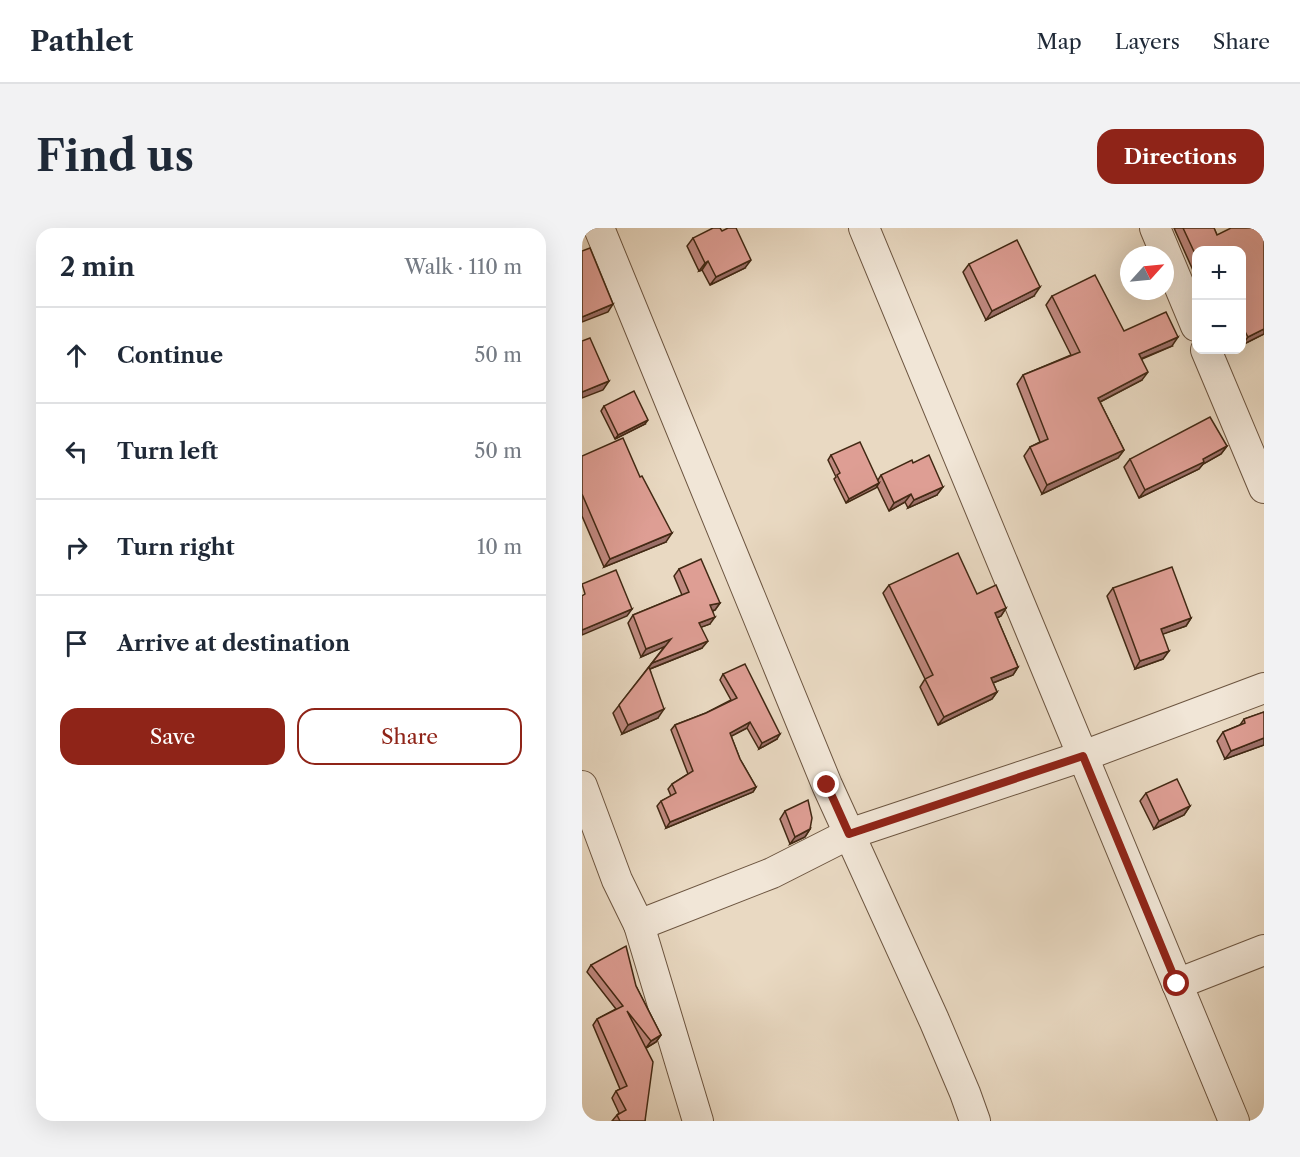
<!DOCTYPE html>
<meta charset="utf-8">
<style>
body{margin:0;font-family:"Libre Caslon Text",serif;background:#f2f2f3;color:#1f2937}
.controls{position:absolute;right:18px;top:18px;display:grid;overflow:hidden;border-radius:12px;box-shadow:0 6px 24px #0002}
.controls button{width:54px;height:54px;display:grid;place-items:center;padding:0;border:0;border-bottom:2px solid #e0e1e3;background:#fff;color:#1f2937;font:30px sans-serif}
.compass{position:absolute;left:538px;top:18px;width:54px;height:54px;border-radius:50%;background:#fff;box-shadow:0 6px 24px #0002;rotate:63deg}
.stop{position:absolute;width:18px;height:18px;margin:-14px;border:4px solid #8f2418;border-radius:50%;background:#fff}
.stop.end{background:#8f2418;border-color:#fff;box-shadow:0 2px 6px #0008}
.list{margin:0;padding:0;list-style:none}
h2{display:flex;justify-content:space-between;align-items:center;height:78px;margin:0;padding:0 24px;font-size:26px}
h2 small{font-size:20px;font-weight:400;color:#747a83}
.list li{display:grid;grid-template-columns:39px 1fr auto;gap:18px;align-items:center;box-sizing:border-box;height:96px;padding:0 24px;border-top:2px solid #e0e1e3}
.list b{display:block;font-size:22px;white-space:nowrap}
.list em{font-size:20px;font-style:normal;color:#747a83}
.actions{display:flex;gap:12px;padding:18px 24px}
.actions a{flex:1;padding:14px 0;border:2px solid #8f2418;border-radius:18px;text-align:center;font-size:21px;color:#8f2418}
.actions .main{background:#8f2418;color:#fff}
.icon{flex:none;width:33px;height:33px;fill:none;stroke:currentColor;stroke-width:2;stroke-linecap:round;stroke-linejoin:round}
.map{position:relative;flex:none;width:682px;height:893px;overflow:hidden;border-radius:18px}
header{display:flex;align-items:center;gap:36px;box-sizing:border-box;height:84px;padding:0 30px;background:#fff;border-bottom:2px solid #e0e1e3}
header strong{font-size:28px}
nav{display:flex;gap:33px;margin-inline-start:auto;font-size:21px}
.intro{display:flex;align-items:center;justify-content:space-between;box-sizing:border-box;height:144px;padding:0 36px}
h1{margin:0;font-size:42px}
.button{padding:15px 27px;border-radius:18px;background:#8f2418;color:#fff;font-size:21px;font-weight:700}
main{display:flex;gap:36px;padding:0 36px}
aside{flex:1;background:#fff;border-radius:18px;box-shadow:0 6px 24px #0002}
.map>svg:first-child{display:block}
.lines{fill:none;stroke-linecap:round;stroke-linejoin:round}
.minor-casing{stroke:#6c5540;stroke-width:32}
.minor{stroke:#f1e6d7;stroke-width:30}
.wall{fill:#bf887f;stroke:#422914;stroke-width:1.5}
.shaded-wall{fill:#9b6f68;stroke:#422914;stroke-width:1.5}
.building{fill:#de9e94;stroke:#422914;stroke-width:1.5}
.route{stroke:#8f2418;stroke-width:8}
</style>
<header>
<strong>Pathlet</strong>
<nav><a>Map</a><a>Layers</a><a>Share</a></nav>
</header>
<div class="intro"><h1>Find us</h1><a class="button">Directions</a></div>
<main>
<aside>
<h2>2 min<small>Walk · 110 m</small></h2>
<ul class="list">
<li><svg class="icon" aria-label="ahead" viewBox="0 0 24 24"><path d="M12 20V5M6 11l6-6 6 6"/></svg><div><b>Continue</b></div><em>50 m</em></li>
<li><svg class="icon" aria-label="left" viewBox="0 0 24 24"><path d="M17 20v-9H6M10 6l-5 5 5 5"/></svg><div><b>Turn left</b></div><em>50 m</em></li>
<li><svg class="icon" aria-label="right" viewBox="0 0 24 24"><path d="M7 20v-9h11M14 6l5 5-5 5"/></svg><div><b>Turn right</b></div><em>10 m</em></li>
<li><svg class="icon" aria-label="arrive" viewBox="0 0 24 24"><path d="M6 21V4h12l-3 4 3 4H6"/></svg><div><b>Arrive at destination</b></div></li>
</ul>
<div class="actions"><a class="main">Save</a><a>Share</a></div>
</aside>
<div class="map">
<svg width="682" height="893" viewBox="0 0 682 893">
<rect width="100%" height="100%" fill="#e9d9c2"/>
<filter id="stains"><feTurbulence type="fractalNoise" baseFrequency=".00333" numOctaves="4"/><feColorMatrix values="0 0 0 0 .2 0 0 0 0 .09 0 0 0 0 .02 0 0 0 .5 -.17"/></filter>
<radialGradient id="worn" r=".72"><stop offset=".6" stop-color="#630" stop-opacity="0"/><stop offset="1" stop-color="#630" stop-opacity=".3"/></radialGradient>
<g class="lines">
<defs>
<g id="minor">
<polyline points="17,0 245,557 352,792 383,865 393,893"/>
<polyline points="282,0 652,893"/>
<polyline points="573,0 614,98"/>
<polyline points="624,122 682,260"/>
<polyline points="0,558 35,652 57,697 190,645 267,606 501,528 682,460"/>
<polyline points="57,697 116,893"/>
<polyline points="595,756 682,722"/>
</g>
</defs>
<!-- minor casing -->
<use href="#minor" class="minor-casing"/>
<!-- minor -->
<use href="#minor" class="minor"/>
</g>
<!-- wall -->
<g class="wall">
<polygon points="592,0 632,0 635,7 682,0 682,106 660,117 660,22 615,22 614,49"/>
<polygon points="111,10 163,40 128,57 120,42 117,43 105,18"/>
<polygon points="387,36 452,68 404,92 381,44"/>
<polygon points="470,68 542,103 590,118 560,131 560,152 518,174 542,222 536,230 460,266 442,228 448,219 458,214 435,156 441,147 489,127 464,77"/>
<polygon points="22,178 63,196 33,211 19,183"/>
<polygon points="645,218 639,226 621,236 617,241 557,270 542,239 548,231"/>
<polygon points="249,227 296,252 299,247 331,235 355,267 326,280 323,274 307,283 295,258 264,275 252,251 254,249 246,232"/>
<polygon points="0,228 84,314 22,339 0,288"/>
<polygon points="97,341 138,375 133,382 131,383 128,396 119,399 120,420 68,441 76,490 40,506 31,485 83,418 59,429 46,395 51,387 100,367 92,348"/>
<polygon points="307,357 395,366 424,380 419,388 415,390 436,439 431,447 411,455 415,464 410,471 356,497 338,459 343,451 301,365"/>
<polygon points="531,360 609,390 604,398 580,406 581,431 553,441 525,368"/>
<polygon points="141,446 195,511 177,521 165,500 149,508 158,531 174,559 171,564 84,600 75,578 79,573 89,568 86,561 90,556 106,546 89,502 93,497 124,485 149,472 138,452"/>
<polygon points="682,484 682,517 643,531 635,513 641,504 658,497 662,491"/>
<polygon points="564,565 608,578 602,587 572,601 558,573"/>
<polygon points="203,583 228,601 223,609 208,616 198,591"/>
<polygon points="9,737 54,758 79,807 74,814 64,820 63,893 30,893 35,887 37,885 30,870 34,863 38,861 11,797 15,791 34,781 5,744"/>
</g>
<!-- shaded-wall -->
<g class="shaded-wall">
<polygon points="169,32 163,40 128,57 134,49"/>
<polygon points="126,33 120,42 117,43 123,35"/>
<polygon points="458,59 452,68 404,92 410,83"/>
<polygon points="31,76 26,84 0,94 0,89"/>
<polygon points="682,101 682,106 660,117 666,109"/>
<polygon points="596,109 590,118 551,134 557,126"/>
<polygon points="566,144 560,152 510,178 516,170"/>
<polygon points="27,153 21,162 0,170 0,164"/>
<polygon points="66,192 63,196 33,211 36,207"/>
<polygon points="645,218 639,226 621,236 617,241 557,270 563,262"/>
<polygon points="542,222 536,230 460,266 465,257"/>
<polygon points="297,255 294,260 264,275 267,271"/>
<polygon points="361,259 355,267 326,280 332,272"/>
<polygon points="329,266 323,274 307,283 312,275"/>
<polygon points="90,305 84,314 22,339 28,331"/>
<polygon points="138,375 133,382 123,384 128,377"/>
<polygon points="424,380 419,388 408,393 413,385"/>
<polygon points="50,381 45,388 0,407 0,402"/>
<polygon points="133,389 128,396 112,402 117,395"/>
<polygon points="609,390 604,398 573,409 579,401"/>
<polygon points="89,411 84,418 59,429 64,421"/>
<polygon points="126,413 120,420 65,442 70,435"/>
<polygon points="587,423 581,431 553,441 558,433"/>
<polygon points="436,439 431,447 403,458 409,450"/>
<polygon points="415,464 410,471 356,497 362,489"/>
<polygon points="82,481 76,490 40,506 46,497"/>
<polygon points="168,494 165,500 144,511 148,505"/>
<polygon points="198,506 195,511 177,521 180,515"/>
<polygon points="682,510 682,517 643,531 649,523"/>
<polygon points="174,559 171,564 84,600 88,594"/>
<polygon points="608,578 602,587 572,601 577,593"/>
<polygon points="228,601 223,609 208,616 213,609"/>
<polygon points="79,807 74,814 64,820 69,813"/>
</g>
<!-- building -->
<g class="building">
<polygon points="131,0 138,0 140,3 146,0 154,0 169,32 134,49 126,33 123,35 111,10"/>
<polygon points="601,0 632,0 635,7 649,0 682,0 682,101 666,109 660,98 660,22 615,22 615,30"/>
<polygon points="435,12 458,59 410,83 387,36"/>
<polygon points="8,20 31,76 0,89 0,23"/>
<polygon points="513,47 542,103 584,84 596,109 557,126 566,144 516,170 542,222 465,257 448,219 466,211 441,147 498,124 470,68"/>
<polygon points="8,110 27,153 0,164 0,113"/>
<polygon points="52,163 66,192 36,207 22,178"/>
<polygon points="628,189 645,218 621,231 622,234 563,262 548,231"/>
<polygon points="41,210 58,249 60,248 90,305 28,331 0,266 0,228"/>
<polygon points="278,214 297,255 267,271 255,247 258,245 249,227"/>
<polygon points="347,227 361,259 332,272 329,266 312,275 299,247 330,232 331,235"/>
<polygon points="376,325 395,366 414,357 424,380 413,385 436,439 409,450 415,464 362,489 343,451 351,447 307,357"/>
<polygon points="119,331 138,375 128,377 133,389 117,395 126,413 70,435 89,411 64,421 51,387 107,364 97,341"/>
<polygon points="590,339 609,390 579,401 587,423 558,433 531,360"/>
<polygon points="34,342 50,381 0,402 0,368 3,366 0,356"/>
<polygon points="163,436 198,506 180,515 168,494 148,505 158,531 174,559 88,594 79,573 94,565 90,556 111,543 93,497 124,485 155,470 141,446"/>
<polygon points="67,439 82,481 46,497 37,477"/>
<polygon points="682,484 682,510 649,523 641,504 663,495 662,491"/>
<polygon points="595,551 608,578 577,593 564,565"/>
<polygon points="226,572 230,590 228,601 213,609 203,583"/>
<polygon points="44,718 54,758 79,807 69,813 45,783 71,834 63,893 38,893 35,887 44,882 34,863 45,858 15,791 41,778 9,737"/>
</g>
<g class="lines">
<!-- route -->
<polyline class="route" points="245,557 267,606 501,528 595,756"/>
</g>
<rect width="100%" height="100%" filter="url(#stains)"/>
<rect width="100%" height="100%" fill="url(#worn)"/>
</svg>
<div class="controls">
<button>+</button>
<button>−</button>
</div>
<svg class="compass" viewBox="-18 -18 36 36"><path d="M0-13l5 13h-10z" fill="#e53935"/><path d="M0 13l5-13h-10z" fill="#747a83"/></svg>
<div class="stop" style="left:595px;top:756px"></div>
<div class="stop end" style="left:245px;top:557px"></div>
</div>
</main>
